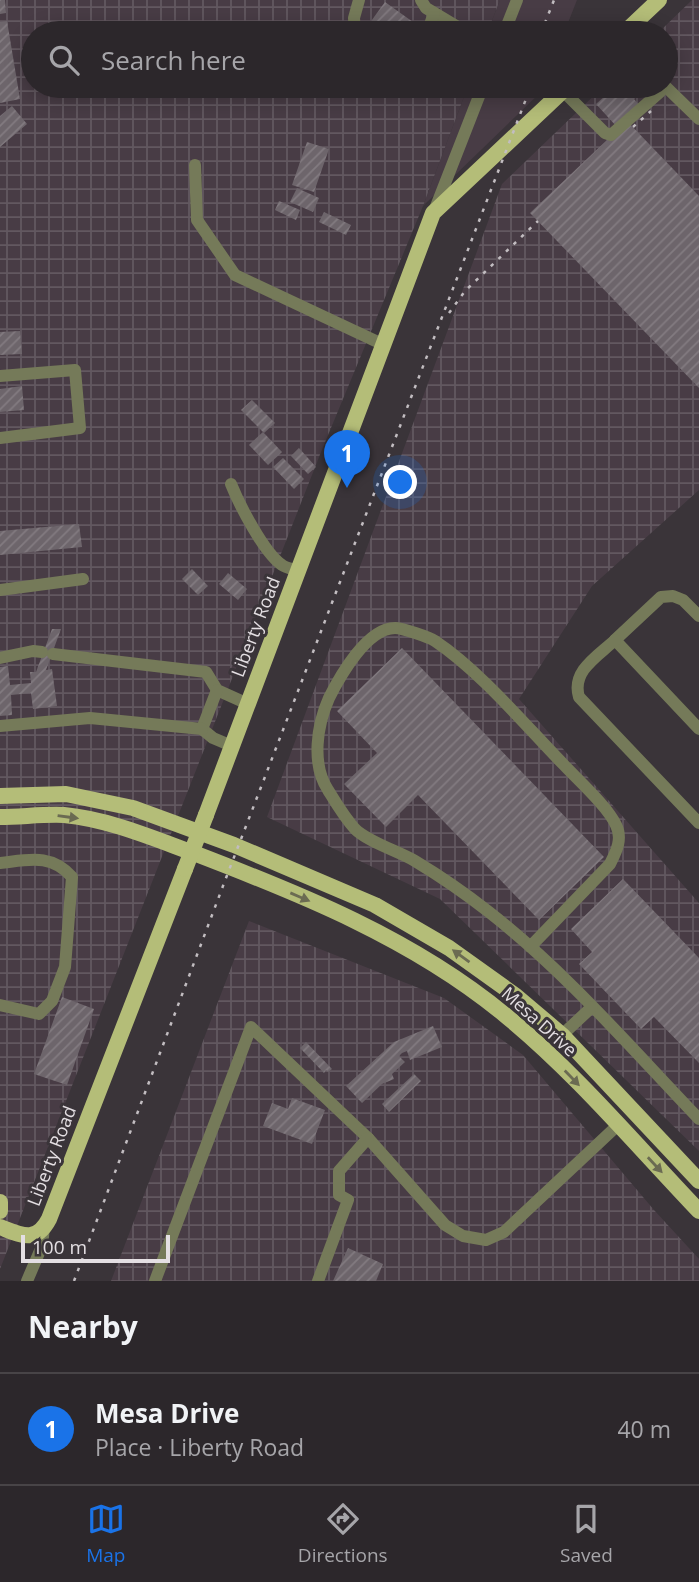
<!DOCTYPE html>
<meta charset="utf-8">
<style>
body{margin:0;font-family:"Open Sans",sans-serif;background:#383337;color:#f1f3f6}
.scale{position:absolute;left:21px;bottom:18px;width:149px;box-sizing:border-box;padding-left:7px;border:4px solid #e4dfe3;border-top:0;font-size:19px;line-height:24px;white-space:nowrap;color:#e4dfe3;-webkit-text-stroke:5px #3a3439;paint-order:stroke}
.you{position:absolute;left:401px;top:483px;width:24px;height:24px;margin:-18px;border:5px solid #fff;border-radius:50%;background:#1a73e8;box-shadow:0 0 0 10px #1a73e833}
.badge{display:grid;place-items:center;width:46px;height:46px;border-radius:50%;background:#1a73e8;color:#fff;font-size:23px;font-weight:700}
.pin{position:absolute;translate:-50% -58px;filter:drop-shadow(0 2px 4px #0008)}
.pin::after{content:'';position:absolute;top:37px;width:24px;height:21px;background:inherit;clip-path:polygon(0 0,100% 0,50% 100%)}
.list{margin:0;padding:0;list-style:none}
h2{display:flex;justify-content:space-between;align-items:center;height:91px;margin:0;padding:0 28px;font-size:30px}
h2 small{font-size:23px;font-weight:400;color:#a6a5a9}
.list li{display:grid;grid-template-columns:46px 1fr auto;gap:21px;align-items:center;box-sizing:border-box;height:112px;padding:0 28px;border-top:2px solid #484447}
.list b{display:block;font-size:26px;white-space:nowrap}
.list p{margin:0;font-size:23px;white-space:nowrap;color:#a6a5a9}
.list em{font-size:23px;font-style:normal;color:#a6a5a9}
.icon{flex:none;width:38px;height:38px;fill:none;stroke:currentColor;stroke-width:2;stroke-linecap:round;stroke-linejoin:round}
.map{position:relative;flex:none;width:699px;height:1281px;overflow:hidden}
.search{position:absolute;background:#2c272b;box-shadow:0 4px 18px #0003;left:21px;right:21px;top:21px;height:77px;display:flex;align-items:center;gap:18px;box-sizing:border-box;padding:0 24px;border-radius:38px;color:#a6a5a9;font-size:26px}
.sheet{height:203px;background:#2c272b}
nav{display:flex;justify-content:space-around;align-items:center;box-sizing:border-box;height:98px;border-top:2px solid #484447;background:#2c272b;font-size:19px;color:#a6a5a9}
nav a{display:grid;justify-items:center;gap:4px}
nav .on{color:#1a73e8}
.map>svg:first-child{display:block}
.built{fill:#483c45}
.industrial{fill:url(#industrial-grid)}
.building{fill:url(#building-hatch)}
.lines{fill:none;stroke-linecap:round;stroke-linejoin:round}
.minor{stroke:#757a59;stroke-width:12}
.major{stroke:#b4bd78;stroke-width:16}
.rail{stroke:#c2bdc1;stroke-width:2.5;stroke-dasharray:3.5 7;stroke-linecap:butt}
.major-bridge{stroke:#b4bd78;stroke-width:16}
.oneway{fill:#6b6b52}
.labels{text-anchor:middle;stroke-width:6;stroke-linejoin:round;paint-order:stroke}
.street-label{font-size:18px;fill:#e4dfe3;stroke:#3a3439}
</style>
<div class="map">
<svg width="699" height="1281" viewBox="0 0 699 1281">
<defs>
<pattern id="industrial-grid" width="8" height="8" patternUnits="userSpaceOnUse" patternTransform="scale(1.75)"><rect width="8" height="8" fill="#483c45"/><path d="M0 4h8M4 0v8" fill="none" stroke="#625860"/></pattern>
<pattern id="building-hatch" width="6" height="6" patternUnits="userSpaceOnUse" patternTransform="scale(1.75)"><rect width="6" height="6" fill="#6d656b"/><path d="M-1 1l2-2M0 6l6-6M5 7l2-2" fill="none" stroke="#827b80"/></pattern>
</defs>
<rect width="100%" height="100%" fill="#3a3439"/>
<!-- built -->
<g class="built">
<polygon points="500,0 577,0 564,33 487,33"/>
<polygon points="468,86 544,86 543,90 423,206"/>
</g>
<!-- industrial -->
<g class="industrial">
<polygon points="0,0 500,0 487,33 33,33 33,86 468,86 423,206 321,452 0,1269"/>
<polygon points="692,0 699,0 699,490 592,586 519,699 699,903 699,1151 440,899 267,817 502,184 604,86 666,86 666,33 658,33"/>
<polygon points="249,921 444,998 523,1055 654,1210 699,1259 699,1281 111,1281"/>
</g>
<!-- building -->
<g class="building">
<polygon points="0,0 5,0 6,13 0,14"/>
<polygon points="385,2 420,27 416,33 382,33 369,24"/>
<polygon points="7,21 20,99 0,103 0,22"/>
<polygon points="616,86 649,86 634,99 640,106 617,127 596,104"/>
<polygon points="12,106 27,124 0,147 0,116"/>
<polygon points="627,121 699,196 699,388 530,213"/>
<polygon points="307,142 329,149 314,192 292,185"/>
<polygon points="297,188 319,198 313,212 290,202"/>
<polygon points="279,201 300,210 296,220 275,210"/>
<polygon points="324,212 351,225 346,235 319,222"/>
<polygon points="20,331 22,354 0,355 0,332"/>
<polygon points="22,386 24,410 0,412 0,389"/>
<polygon points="252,400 275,423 264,433 241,410"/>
<polygon points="263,432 282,452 268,465 249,445"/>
<polygon points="299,448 316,467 308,474 291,456"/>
<polygon points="283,458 304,479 294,489 273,467"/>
<polygon points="79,524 82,547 0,555 0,531"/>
<polygon points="192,569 208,586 198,595 182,579"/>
<polygon points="228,573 247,589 238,600 219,584"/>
<polygon points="52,629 61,629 46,670 52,669 57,706 33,709 31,693 11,695 12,715 0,716 0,667 8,666 10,685 31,683 30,672 36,672"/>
<polygon points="402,648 604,857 539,920 418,795 386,827 344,784 377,753 337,711"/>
<polygon points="623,879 699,958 699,1063 654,1017 641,1029 579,964 592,952 571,929"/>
<polygon points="62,997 94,1009 67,1085 34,1074"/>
<polygon points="433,1026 442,1047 410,1060 407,1051 402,1053 399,1056 405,1062 392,1074 394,1079 382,1084 362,1103 346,1086 394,1042"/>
<polygon points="306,1042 332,1069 328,1072 326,1070 324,1073 300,1048"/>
<polygon points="414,1074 421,1081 389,1112 382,1104"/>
<polygon points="292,1098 325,1110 312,1144 263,1126 272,1103 288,1109"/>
<polygon points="348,1248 383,1264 376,1281 333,1281"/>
</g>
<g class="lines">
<!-- minor -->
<g class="minor">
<polyline points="421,0 426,8 456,26"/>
<polyline points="355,33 354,18 359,0"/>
<polyline points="427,33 434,13"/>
<polyline points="504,33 517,0"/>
<polyline points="665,86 699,119"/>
<polyline points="563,91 605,133 611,135 660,92 661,86"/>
<polyline points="195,165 197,220 235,275 382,344"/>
<polyline points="435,209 483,86"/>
<polyline points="0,376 75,370 80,428 0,438"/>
<path d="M 231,484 C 239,504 264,553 282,565 C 286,568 293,569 298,571"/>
<polyline points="0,590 83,579"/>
<polyline points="699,616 683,600 673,596 661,597 615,640 699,729"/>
<path d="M 615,640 C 598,656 571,671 579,697 L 699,823"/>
<polyline points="53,654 206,672 217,690 248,704"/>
<polyline points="0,658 33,651 42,652"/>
<polyline points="217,690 202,729 213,738 232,746"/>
<polyline points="0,726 90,718 202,729"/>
<path d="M 0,863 C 28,860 51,853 72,877 L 65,967 L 52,1001 L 39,1014 L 0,1005"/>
<path d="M 530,947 L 610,864 C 616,852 623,839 616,825 C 608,807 578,780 564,765 C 526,726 480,671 435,641 C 429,637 402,628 395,628 C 367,628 340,676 329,698 C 317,725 311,764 328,790 C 336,803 344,817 355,829 C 368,842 398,851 415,861 C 440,876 466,894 489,912 C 567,973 631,1048 699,1119"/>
<polyline points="562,1035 592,1007"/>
<polyline points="27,1281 42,1246 44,1227"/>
<polyline points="155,1281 251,1027 368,1138 445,1225 463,1236 486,1240 504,1232 618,1125"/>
<polyline points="318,1281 348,1200 339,1195 339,1171 368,1138"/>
</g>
<!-- major -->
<g class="major">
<polyline points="624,33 659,0"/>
<polyline points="0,796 66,794 133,808 234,845 375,905 449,948 516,996 562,1035 699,1181"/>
<polyline points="206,815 433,213 568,86"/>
<path d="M 0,817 C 21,817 43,814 64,815 C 107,819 150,837 191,852 C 301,894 413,939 505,1015 C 576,1073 636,1145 699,1211"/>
<polyline points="0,1202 0,1211"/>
<path d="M 0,1227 C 21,1235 36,1244 49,1219 L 185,869"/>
</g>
<!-- rail -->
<g class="rail">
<polyline points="541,33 554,0"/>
<polyline points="633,127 651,111"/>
<polyline points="449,313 465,291 538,221"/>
<polyline points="74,1281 226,878 531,86"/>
</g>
<!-- major-bridge -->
<polyline class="major-bridge" points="185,869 206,815"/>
</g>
<!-- one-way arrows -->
<defs><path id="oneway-solid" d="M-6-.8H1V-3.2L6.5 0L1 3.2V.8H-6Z" transform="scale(1.75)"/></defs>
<g class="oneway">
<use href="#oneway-solid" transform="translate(68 817) rotate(8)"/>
<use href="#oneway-solid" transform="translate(300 897) rotate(23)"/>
<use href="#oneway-solid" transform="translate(461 956) rotate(-144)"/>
<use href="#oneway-solid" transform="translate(572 1078) rotate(46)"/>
<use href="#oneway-solid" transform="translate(655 1165) rotate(47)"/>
</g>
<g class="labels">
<!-- street labels -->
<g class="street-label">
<text transform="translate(256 627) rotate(-69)" y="6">Liberty Road</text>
<text transform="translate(539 1022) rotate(42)" y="6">Mesa Drive</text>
<text transform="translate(52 1156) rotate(-69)" y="6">Liberty Road</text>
</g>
</g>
</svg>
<div class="scale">100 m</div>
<div class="you"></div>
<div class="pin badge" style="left:347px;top:488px">1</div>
<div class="search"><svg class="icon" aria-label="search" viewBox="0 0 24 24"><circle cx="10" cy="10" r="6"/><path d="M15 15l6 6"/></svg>Search here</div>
</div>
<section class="sheet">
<h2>Nearby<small></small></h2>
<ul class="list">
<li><span class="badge">1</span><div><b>Mesa Drive</b><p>Place · Liberty Road</p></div><em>40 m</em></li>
</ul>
</section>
<nav>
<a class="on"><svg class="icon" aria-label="map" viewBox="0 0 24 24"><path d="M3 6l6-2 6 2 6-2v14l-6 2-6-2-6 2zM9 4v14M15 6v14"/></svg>Map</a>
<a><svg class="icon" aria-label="directions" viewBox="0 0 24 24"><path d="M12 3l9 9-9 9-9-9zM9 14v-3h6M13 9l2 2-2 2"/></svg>Directions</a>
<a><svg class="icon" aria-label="saved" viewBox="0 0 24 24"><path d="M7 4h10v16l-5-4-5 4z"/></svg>Saved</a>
</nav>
